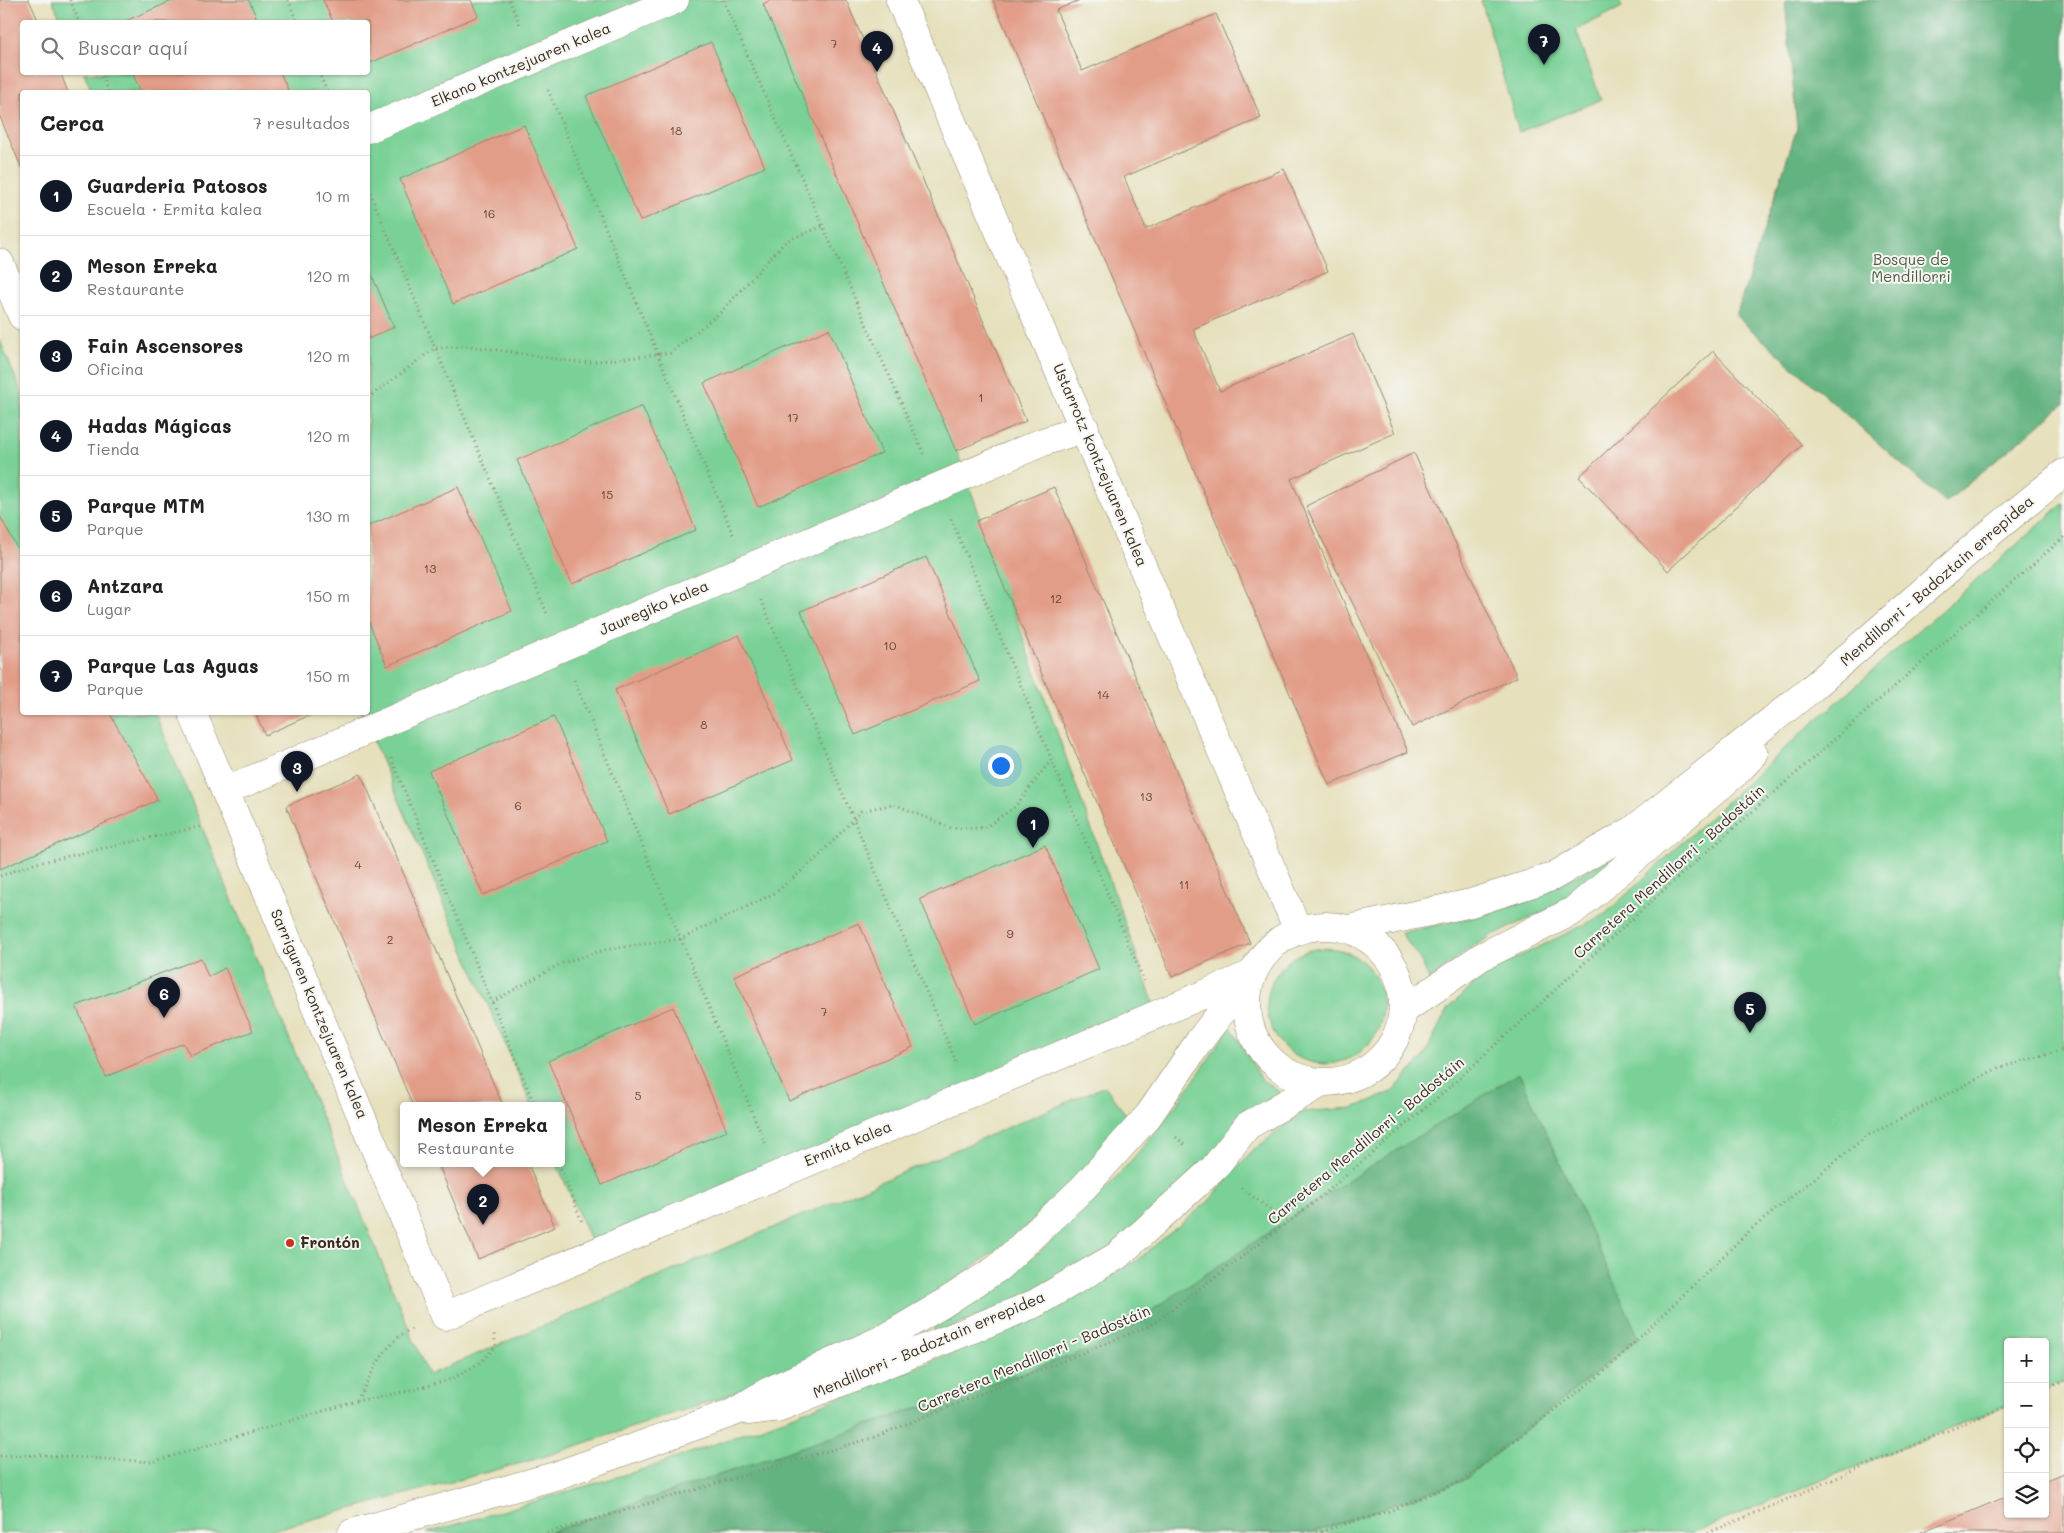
<!DOCTYPE html>
<html lang="es">
<meta charset="utf-8">
<style>
body{margin:0;font-family:Mali,sans-serif;background:#f2f2f2;color:#222}
.controls{position:absolute;right:15px;bottom:15px;display:grid;overflow:hidden;border-radius:5px;box-shadow:0 1px 4px #0004}
.controls button{width:45px;height:45px;display:grid;place-items:center;padding:0;border:0;border-bottom:1px solid #e0e0e0;background:#fff;color:#222;font:25px sans-serif}
.you{position:absolute;left:1000px;top:765px;width:18px;height:18px;margin:-12px;border:4px solid #fff;border-radius:50%;background:#1a73e8;box-shadow:0 0 0 8px #1a73e833}
.badge{display:grid;place-items:center;width:32px;height:32px;border-radius:50%;background:#111827;color:#fff;font-size:16px;font-weight:700}
.pin{position:absolute;translate:-50% -41px;filter:drop-shadow(0 1px 2px #0008)}
.pin::after{content:'';position:absolute;top:26px;width:18px;height:15px;background:inherit;clip-path:polygon(0 0,100% 0,50% 100%)}
.popup{position:absolute;left:400px;top:1102px;width:165px;height:65px;box-sizing:border-box;display:grid;place-content:center;border-radius:5px;background:#fff;filter:drop-shadow(0 1px 4px #0005);font-size:16px;white-space:nowrap;color:#767676}
.popup b{font-size:19px;color:#222}
.popup::after{content:'';position:absolute;left:50%;top:100%;margin-left:-10px;border:10px solid transparent;border-top-color:#fff}
.list{margin:0;padding:0;list-style:none}
h2{display:flex;justify-content:space-between;align-items:center;height:65px;margin:0;padding:0 20px;font-size:21px}
h2 small{font-size:16px;font-weight:400;color:#767676}
.list li{display:grid;grid-template-columns:32px 1fr auto;gap:15px;align-items:center;box-sizing:border-box;height:80px;padding:0 20px;border-top:1px solid #e0e0e0}
.list b{display:block;font-size:19px;white-space:nowrap}
.list p{margin:0;font-size:16px;white-space:nowrap;color:#767676}
.list em{font-size:16px;font-style:normal;color:#767676}
.icon{flex:none;width:28px;height:28px;fill:none;stroke:currentColor;stroke-width:2;stroke-linecap:round;stroke-linejoin:round}
.map{position:relative;flex:none;width:2064px;height:1533px;overflow:hidden}
.search{position:absolute;background:#fff;box-shadow:0 1px 4px #0004;left:20px;top:20px;width:350px;height:55px;display:flex;align-items:center;gap:12px;box-sizing:border-box;padding:0 18px;border-radius:5px;color:#767676;font-size:19px}
.panel{position:absolute;background:#fff;box-shadow:0 1px 4px #0004;left:20px;top:90px;width:350px;height:625px;border-radius:5px}
.map>svg:first-child{display:block}
.green{fill:#7ad197;stroke:#5a7e5a}
.forest{fill:#63b380;stroke:#4f6e4f}
.building{fill:#e29d88}
.lines{fill:none;stroke-linecap:round;stroke-linejoin:round}
.minor-casing{stroke:#90856d;stroke-width:29}
.path{stroke:#90856d;stroke-width:3;stroke-dasharray:1 4;stroke-linecap:butt}
.minor{stroke:#fff;stroke-width:28}
.poi-dot{fill:#c8321e;stroke:#f6f6f2;stroke-width:2}
.labels{text-anchor:middle;stroke-width:4;stroke-linejoin:round;paint-order:stroke}
.number-label{font-size:12px;fill:#654738}
.street-label{font-size:15px;fill:#3b2a1e;stroke:#f6f6f2}
.park-label{font-size:15px;fill:#4e5c42;stroke:#f6f6f2}
.poi-label{font-size:15px;font-weight:bold;fill:#3b2a1e;stroke:#f6f6f2;text-anchor:start}
</style>
<div class="map">
<svg width="2064" height="1533" viewBox="0 0 2064 1533">
<rect width="100%" height="100%" fill="#f6f6f2"/>
<filter id="ink" filterUnits="userSpaceOnUse"><feTurbulence type="fractalNoise" baseFrequency=".02" numOctaves="2"/><feDisplacementMap in="SourceGraphic" scale="10" xChannelSelector="R" yChannelSelector="G"/><feConvolveMatrix kernelMatrix="1 2 1 2 8 2 1 2 1" color-interpolation-filters="sRGB"/></filter>
<filter id="wash" filterUnits="userSpaceOnUse"><feTurbulence type="fractalNoise" baseFrequency=".0096" numOctaves="4" result="noise"/><feDisplacementMap in="SourceGraphic" scale="20" xChannelSelector="R" yChannelSelector="G"/><feGaussianBlur stdDeviation="1.12" result="paint"/><feColorMatrix in="noise" values="0 0 0 0 0 0 0 0 0 0 0 0 0 0 0 0 0 1.4 0 .05"/><feComposite in="paint" operator="in"/></filter>
<g filter="url(#wash)">
<rect width="100%" height="100%" fill="#e6e0bc"/>
<!-- green -->
<g class="green">
<polygon points="52,0 796,0 1157,1013 595,1252 557,1164 562,1164 562,1106 532,1106 361,713 368,712 368,92 92,92 84,73 368,72 368,22 62,22"/>
<polygon points="1481,0 1618,0 1622,7 1576,30 1601,100 1519,132"/>
<polygon points="0,340 22,394 22,712 155,713 428,1375 1105,1086 1129,1119 1098,1157 1016,1236 913,1310 768,1382 540,1458 261,1533 0,1533"/>
<polygon points="2064,503 2064,1382 2045,1390 2045,1342 2008,1342 2008,1405 1692,1533 427,1533 654,1466 803,1412 913,1369 1036,1317 1136,1261 1209,1201 1249,1154 1302,1112 1353,1108 1392,1092 1423,1058 1448,1008 1488,972 1604,915 1795,739"/>
<polygon points="1609,859 1613,863 1554,907 1493,935 1466,951 1429,980 1422,962 1401,933 1479,916 1531,899"/>
<circle cx="1325" cy="1006" r="58"/>
<path d="M 1230,1026 L 1262,1080 L 1280,1092 L 1167,1206 L 1120,1243 L 1007,1304 L 936,1334 L 933,1326 C 957,1310 984,1296 1007,1278 C 1099,1206 1168,1125 1230,1026 Z"/>
</g>
<!-- forest -->
<g class="forest">
<polygon points="1785,0 2064,0 2064,404 1945,503 1736,316 1797,128"/>
<polygon points="1519,1073 1639,1338 1462,1481 1311,1533 547,1533 1095,1348 1316,1201"/>
</g>
<g id="blocks">
<!-- building -->
<g class="building">
<polygon points="0,0 29,0 39,22 22,22 22,72 60,72 68,92 22,92 22,169 0,117"/>
<polygon points="174,0 249,0 258,22 123,22"/>
<polygon points="323,0 471,0 478,16 368,64 368,22 333,22"/>
<polygon points="771,0 846,0 1026,421 956,451 763,4"/>
<polygon points="993,0 1080,0 1056,10 1082,71 1216,14 1261,118 1124,177 1146,229 1284,169 1328,271 1193,329 1220,391 1353,334 1395,433 1291,479 1408,752 1329,785"/>
<polygon points="711,42 765,167 640,221 586,96"/>
<polygon points="132,72 280,72 289,92 141,92"/>
<polygon points="524,125 578,249 453,304 400,179"/>
<polygon points="368,266 394,327 368,339"/>
<polygon points="829,329 882,453 758,507 704,383"/>
<polygon points="1713,351 1802,445 1668,571 1579,477"/>
<polygon points="642,406 696,530 572,584 517,460"/>
<polygon points="1414,453 1517,677 1412,727 1306,506"/>
<polygon points="458,487 512,611 387,666 368,620 368,526"/>
<polygon points="1054,487 1250,943 1172,977 976,521"/>
<polygon points="0,516 22,557 22,712 109,712 158,800 0,869"/>
<polygon points="926,557 980,681 855,735 801,611"/>
<polygon points="739,635 793,760 669,814 615,690"/>
<polygon points="255,712 317,712 265,735"/>
<polygon points="554,717 607,841 483,895 429,771"/>
<polygon points="361,774 503,1106 413,1106 286,806"/>
<polygon points="1045,845 1099,969 975,1024 920,899"/>
<polygon points="859,923 913,1047 789,1101 734,976"/>
<polygon points="201,958 208,977 225,968 253,1031 190,1056 183,1043 106,1077 76,1006"/>
<polygon points="673,1007 727,1131 602,1185 548,1061"/>
<polygon points="438,1164 528,1164 555,1227 478,1259"/>
<polygon points="2064,1473 2064,1533 1919,1533 2008,1496 2008,1514 2045,1514 2045,1481"/>
</g>
</g>
</g>
<g filter="url(#ink)">
<use href="#blocks" fill-opacity="0" stroke="#90856d" stroke-width="1"/>
<g class="lines">
<defs>
<g id="minor">
<polyline points="900,0 1298,930"/>
<polyline points="368,129 675,0"/>
<polyline points="0,263 22,316"/>
<polyline points="192,712 445,1316 1252,974"/>
<polyline points="225,791 1043,442 1085,428"/>
<circle cx="1325" cy="1004" r="78"/>
<polyline points="1349,929 1471,903 1552,877 1633,830 1810,690 1983,539 2064,473"/>
<polyline points="1404,1010 1481,957 1573,911 1739,770 1754,754"/>
<polyline points="748,1411 780,1407 1034,1304 1117,1256 1214,1168 1247,1126 1320,1084"/>
<polyline points="352,1533 555,1476 734,1412 767,1392 887,1337 941,1305 998,1268 1084,1187 1149,1115 1200,1040 1220,1014 1247,987"/>
</g>
</defs>
<!-- minor casing -->
<use href="#minor" class="minor-casing"/>
<!-- path -->
<g class="path">
<polyline points="70,0 79,22"/>
<polyline points="288,0 297,22"/>
<polyline points="509,0 521,27"/>
<polyline points="723,0 924,455"/>
<polyline points="100,72 108,92"/>
<polyline points="319,72 327,92"/>
<polyline points="548,90 734,537"/>
<polyline points="368,188 548,616"/>
<polyline points="368,398 435,348 471,346 582,363 670,353 722,311 786,241 823,226"/>
<polyline points="951,519 1144,981"/>
<polyline points="761,600 956,1062"/>
<polyline points="574,680 765,1143"/>
<polyline points="391,758 535,1106"/>
<polyline points="0,876 33,864 203,826"/>
<polyline points="492,1002 562,963 604,950 681,939 775,893 817,858 861,811 894,804 951,828 984,828 1015,807 1051,760"/>
<polyline points="1176,1137 1186,1146"/>
<polyline points="559,1164 582,1222"/>
<polyline points="1241,1188 1289,1223"/>
<polyline points="2045,1389 2064,1381"/>
<path d="M 357,1400 C 371,1376 386,1338 414,1328"/>
<polyline points="0,1456 40,1455 152,1462 357,1401 409,1391 452,1379 481,1362 496,1346 494,1334"/>
<polyline points="547,1533 872,1438 1151,1325 1316,1201 1452,1085 1667,887 2064,537"/>
<polyline points="1316,1533 1392,1510 1462,1481 1606,1370 1749,1231 1867,1136 1998,1068 2064,1050"/>
<polyline points="1708,1533 2008,1405"/>
</g>
<!-- minor -->
<use href="#minor" class="minor"/>
</g>
</g>
<!-- markers -->
<circle class="poi-dot" cx="290" cy="1243" r="5"/>
<g class="labels">
<!-- number labels -->
<g class="number-label">
<text x="834" y="48">7</text>
<text x="676" y="135">18</text>
<text x="489" y="218">16</text>
<text x="981" y="402">1</text>
<text x="793" y="422">17</text>
<text x="607" y="499">15</text>
<text x="430" y="573">13</text>
<text x="1056" y="603">12</text>
<text x="890" y="650">10</text>
<text x="1103" y="699">14</text>
<text x="704" y="729">8</text>
<text x="1146" y="801">13</text>
<text x="518" y="810">6</text>
<text x="358" y="869">4</text>
<text x="1184" y="889">11</text>
<text x="1010" y="938">9</text>
<text x="390" y="944">2</text>
<text x="824" y="1016">7</text>
<text x="638" y="1100">5</text>
</g>
<!-- street labels -->
<g class="street-label">
<text transform="translate(521 65) rotate(-23)" y="5">Elkano kontzejuaren kalea</text>
<text transform="translate(1100 465) rotate(67)" y="5">Ustarrotz kontzejuaren kalea</text>
<text transform="translate(1937 581) rotate(-41)" y="5">Mendillorri - Badoztain errepidea</text>
<text transform="translate(654 608) rotate(-23)" y="5">Jauregiko kalea</text>
<text transform="translate(1669 872) rotate(-42)" y="5">Carretera Mendillorri - Badostáin</text>
<text transform="translate(319 1014) rotate(67)" y="5">Sarriguren kontzejuaren kalea</text>
<text transform="translate(1366 1141) rotate(-40)" y="5">Carretera Mendillorri - Badostáin</text>
<text transform="translate(848 1144) rotate(-23)" y="5">Ermita kalea</text>
<text transform="translate(929 1345) rotate(-23)" y="5">Mendillorri - Badoztain errepidea</text>
<text transform="translate(1034 1359) rotate(-23)" y="5">Carretera Mendillorri - Badostáin</text>
</g>
<!-- park labels -->
<g class="park-label">
<text x="1911" y="265">Bosque de<tspan x="1911" dy="17">Mendillorri</tspan></text>
</g>
<!-- poi labels -->
<g class="poi-label">
<text x="300" y="1248">Frontón</text>
</g>
</g>
</svg>
<div class="controls">
<button>+</button>
<button>−</button>
<button><svg class="icon" aria-label="locate" viewBox="0 0 24 24"><circle cx="12" cy="12" r="6"/><path d="M12 2v4M12 18v4M2 12h4M18 12h4"/></svg></button>
<button><svg class="icon" aria-label="layers" viewBox="0 0 24 24"><path d="M12 4l9 5-9 5-9-5zM3 14l9 5 9-5"/></svg></button>
</div>
<div class="you"></div>
<div class="pin badge" style="left:1033px;top:848px">1</div>
<div class="pin badge" style="left:483px;top:1225px">2</div>
<div class="popup"><b>Meson Erreka</b>Restaurante</div>
<div class="pin badge" style="left:297px;top:792px">3</div>
<div class="pin badge" style="left:877px;top:72px">4</div>
<div class="pin badge" style="left:1750px;top:1033px">5</div>
<div class="pin badge" style="left:164px;top:1018px">6</div>
<div class="pin badge" style="left:1544px;top:65px">7</div>
<div class="search"><svg class="icon" aria-label="search" viewBox="0 0 24 24"><circle cx="10" cy="10" r="6"/><path d="M15 15l6 6"/></svg>Buscar aquí</div>
<section class="panel">
<h2>Cerca<small>7 resultados</small></h2>
<ul class="list">
<li><span class="badge">1</span><div><b>Guarderia Patosos</b><p>Escuela · Ermita kalea</p></div><em>10 m</em></li>
<li><span class="badge">2</span><div><b>Meson Erreka</b><p>Restaurante</p></div><em>120 m</em></li>
<li><span class="badge">3</span><div><b>Fain Ascensores</b><p>Oficina</p></div><em>120 m</em></li>
<li><span class="badge">4</span><div><b>Hadas Mágicas</b><p>Tienda</p></div><em>120 m</em></li>
<li><span class="badge">5</span><div><b>Parque MTM</b><p>Parque</p></div><em>130 m</em></li>
<li><span class="badge">6</span><div><b>Antzara</b><p>Lugar</p></div><em>150 m</em></li>
<li><span class="badge">7</span><div><b>Parque Las Aguas</b><p>Parque</p></div><em>150 m</em></li>
</ul>
</section>
</div>
